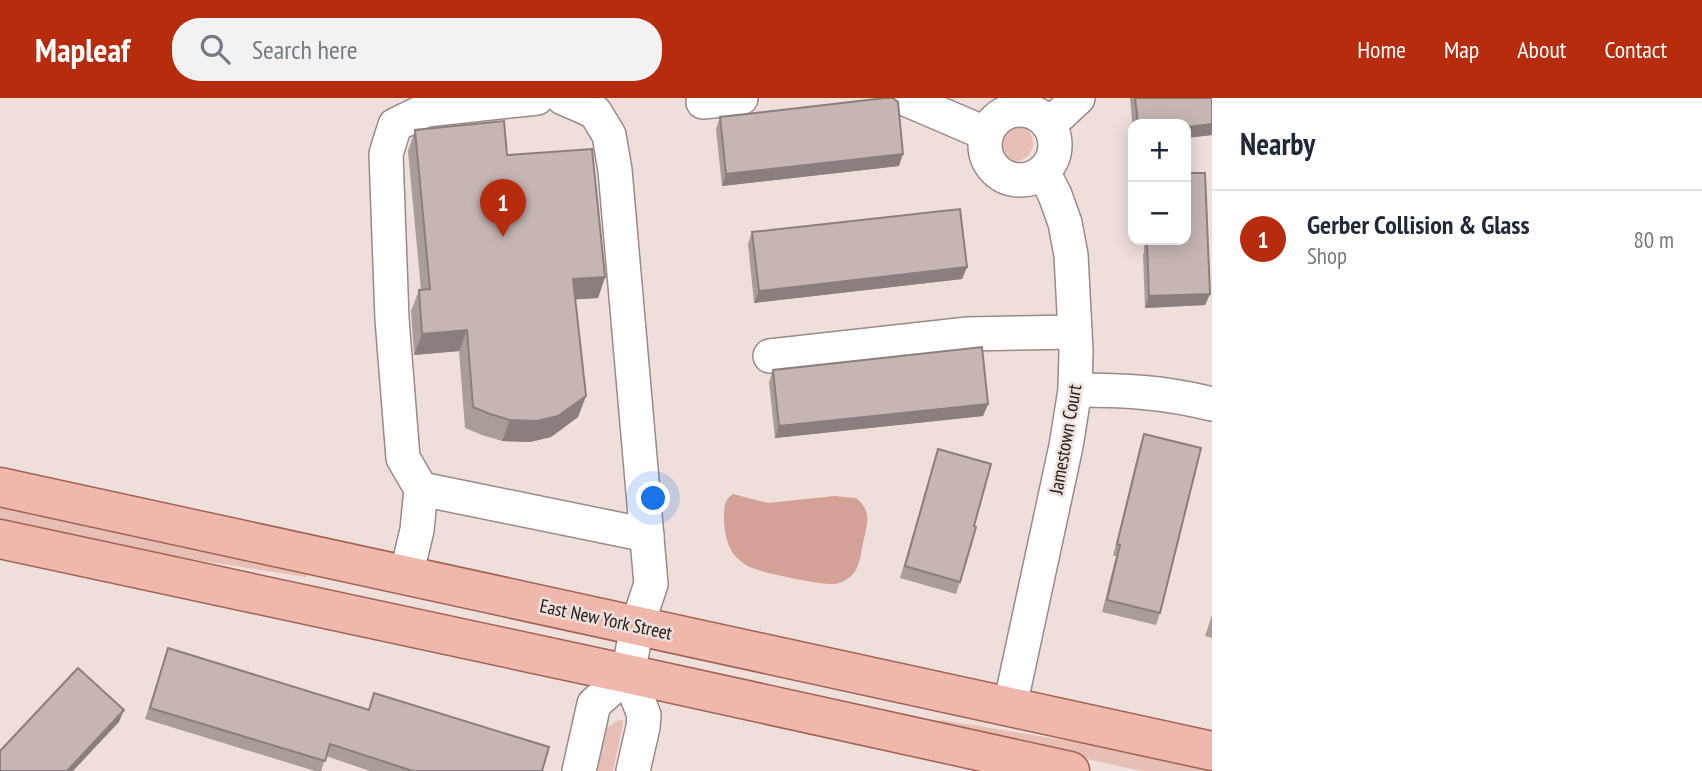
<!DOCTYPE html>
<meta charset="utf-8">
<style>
body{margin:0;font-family:"PT Sans Narrow",sans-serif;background:#f2f2f3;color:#1f2937}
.controls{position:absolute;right:21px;top:21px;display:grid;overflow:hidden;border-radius:14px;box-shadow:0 4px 18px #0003}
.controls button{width:63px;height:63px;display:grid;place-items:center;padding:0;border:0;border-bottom:2px solid #e0e1e3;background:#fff;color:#1f2937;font:35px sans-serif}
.you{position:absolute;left:654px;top:401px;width:24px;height:24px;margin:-18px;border:5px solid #fff;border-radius:50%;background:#1a73e8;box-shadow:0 0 0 10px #1a73e833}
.badge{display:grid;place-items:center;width:46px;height:46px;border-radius:50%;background:#b72c0d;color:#fff;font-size:23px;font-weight:700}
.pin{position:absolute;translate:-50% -58px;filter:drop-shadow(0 2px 4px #0008)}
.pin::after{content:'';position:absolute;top:37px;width:24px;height:21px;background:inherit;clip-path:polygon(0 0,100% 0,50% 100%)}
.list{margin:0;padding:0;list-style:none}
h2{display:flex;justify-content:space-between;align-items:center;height:91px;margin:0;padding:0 28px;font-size:30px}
h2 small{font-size:23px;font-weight:400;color:#747a83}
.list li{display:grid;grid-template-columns:46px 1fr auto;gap:21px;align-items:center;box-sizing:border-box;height:98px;padding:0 28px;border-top:2px solid #e0e1e3}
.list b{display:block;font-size:26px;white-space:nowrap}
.list p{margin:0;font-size:23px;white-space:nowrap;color:#747a83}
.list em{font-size:23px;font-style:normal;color:#747a83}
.icon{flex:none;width:38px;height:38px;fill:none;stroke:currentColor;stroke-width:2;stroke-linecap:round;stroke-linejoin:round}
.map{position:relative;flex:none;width:1212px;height:673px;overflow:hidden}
header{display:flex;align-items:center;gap:42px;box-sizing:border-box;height:98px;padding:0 35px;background:#b72c0d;color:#fff}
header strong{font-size:33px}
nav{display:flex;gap:38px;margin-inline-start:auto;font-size:24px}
.search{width:490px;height:63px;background:#f2f2f3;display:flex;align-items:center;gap:18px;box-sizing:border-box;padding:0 24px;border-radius:28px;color:#747a83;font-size:26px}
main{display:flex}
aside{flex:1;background:#fff}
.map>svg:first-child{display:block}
.green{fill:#e8bfb5}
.water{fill:#d4a196}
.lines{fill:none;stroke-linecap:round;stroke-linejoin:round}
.minor-casing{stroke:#998b87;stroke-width:36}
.major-casing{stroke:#a16254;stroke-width:41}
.minor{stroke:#fff;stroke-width:33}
.major{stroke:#f0b8ac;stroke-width:38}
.wall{fill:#a99d9a}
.shaded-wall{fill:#8a7f7d}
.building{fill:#c5b6b3;stroke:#8a7f7d;stroke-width:2}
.labels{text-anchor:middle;stroke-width:5;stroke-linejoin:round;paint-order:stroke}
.street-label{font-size:19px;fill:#211b1a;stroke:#efdfdb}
</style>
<header>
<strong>Mapleaf</strong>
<div class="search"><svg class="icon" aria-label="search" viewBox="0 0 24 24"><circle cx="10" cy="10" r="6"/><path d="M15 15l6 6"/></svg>Search here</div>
<nav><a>Home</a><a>Map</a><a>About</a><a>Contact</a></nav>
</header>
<main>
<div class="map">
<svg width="1212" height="673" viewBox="0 0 1212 673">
<rect width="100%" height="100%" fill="#efdfdb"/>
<!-- green -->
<g class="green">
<circle cx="1015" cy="45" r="18"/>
<polygon points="0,406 308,473 306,479 113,449 0,425"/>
<polygon points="619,622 623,622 623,626 613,673 595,673 607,630"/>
<polygon points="941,622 1156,657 1212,669 1212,673 1142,673 939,629"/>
</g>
<!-- water -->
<path class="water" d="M 733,396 L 768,405 L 834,398 L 856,400 C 873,414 867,426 863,445 C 861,455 860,467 854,475 C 850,480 841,485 835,486 C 822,487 769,476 755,471 C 749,469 742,465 737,460 C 727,450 724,433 724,420 C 724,409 724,402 733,396 Z"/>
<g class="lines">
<defs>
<g id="minor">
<polyline points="563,0 595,14 609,37 615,72 651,486 637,528 628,576 644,617 643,629 633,673"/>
<polyline points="903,0 987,36"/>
<polyline points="703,4 741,0"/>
<circle cx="1020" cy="47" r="35"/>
<polyline points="1049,27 1078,0"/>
<polyline points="770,258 968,236 1075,234"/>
<path d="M 1075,292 C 1124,292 1164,294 1212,306"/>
<polyline points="421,391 403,360 392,221 386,56 395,27 426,12 537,0"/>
<polyline points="406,478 417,432 421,391 647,437"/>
<polyline points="1010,608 1066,348 1075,292 1076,253 1071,157 1065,125 1055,97 1043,74"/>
<polyline points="579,673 594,606 628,576"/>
</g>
<g id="major">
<polyline points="0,389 1212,653"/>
<polyline points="0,441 628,576 1070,673"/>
</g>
</defs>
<!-- minor casing -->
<use href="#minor" class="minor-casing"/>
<!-- major casing -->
<use href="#major" class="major-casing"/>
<!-- minor -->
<use href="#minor" class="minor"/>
<!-- major -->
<use href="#major" class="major"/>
</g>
<!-- wall -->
<g class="wall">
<polygon points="1130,0 1212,0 1212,37 1186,40 1186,26 1133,26 1133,33"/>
<polygon points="720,19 899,68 722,88 716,31"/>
<polygon points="415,32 507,57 605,179 598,200 575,201 586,298 578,319 551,339 530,344 502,343 482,337 465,330 459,253 414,257 411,213 419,192 421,192 408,53"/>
<polygon points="752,134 967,169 962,181 754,205 748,146"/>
<polygon points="1144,142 1186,142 1210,196 1205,207 1145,210 1143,157 1144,154"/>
<polygon points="773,272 988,306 983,318 775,340 769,284"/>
<polygon points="1144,336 1160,515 1156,527 1102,514 1116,458 1113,458 1140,348"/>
<polygon points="938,351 974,428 960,484 956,496 900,480"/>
<polygon points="1212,517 1212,540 1205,538"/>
<polygon points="168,550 368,612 374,595 542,673 370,673 326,658 321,673 315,673 145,621"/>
</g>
<!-- shaded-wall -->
<g class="shaded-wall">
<polygon points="1212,26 1212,37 1186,40 1186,29"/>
<polygon points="903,56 899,68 722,88 726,76"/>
<polygon points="967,169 962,181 754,205 759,193"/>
<polygon points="605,179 598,200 566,202 573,181"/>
<polygon points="1210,196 1205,207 1145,210 1149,198"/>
<polygon points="467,232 459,253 414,257 422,236"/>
<polygon points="586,298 578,319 551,339 530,344 502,343 510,322"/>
<polygon points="988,306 983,318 775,340 779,328"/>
<polygon points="124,612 119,624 73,673 67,673"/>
</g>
<!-- building -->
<g class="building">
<polygon points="885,0 893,0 898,4 903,56 726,76 720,19"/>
<polygon points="1135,0 1212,0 1212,26 1186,29 1186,26 1138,26"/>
<polygon points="504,23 507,57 592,51 605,179 573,181 586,298 558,318 537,323 510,322 490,316 473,309 467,232 422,236 419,192 430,191 415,32"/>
<polygon points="1186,75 1205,75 1210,196 1149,198 1147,145 1148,145 1148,142 1186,142"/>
<polygon points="960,111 967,169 759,193 752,134"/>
<polygon points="982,249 988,306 779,328 773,272"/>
<polygon points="1144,336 1201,350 1160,515 1107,502 1120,447 1117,446"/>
<polygon points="938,351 991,366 974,428 976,429 960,484 905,468"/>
<polygon points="168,550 369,612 374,595 549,649 542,673 413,673 330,646 325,663 150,610"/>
<polygon points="78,570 124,612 67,673 0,673 0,653"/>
</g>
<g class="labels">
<!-- street labels -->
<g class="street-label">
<text transform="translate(1065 341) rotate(-80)" y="7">Jamestown Court</text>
<text transform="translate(606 521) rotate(12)" y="7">East New York Street</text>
</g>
</g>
</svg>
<div class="controls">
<button>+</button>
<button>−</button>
</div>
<div class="you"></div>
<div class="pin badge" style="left:503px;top:139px">1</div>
</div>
<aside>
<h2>Nearby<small></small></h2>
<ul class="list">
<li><span class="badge">1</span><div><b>Gerber Collision &amp; Glass</b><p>Shop</p></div><em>80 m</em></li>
</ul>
</aside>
</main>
